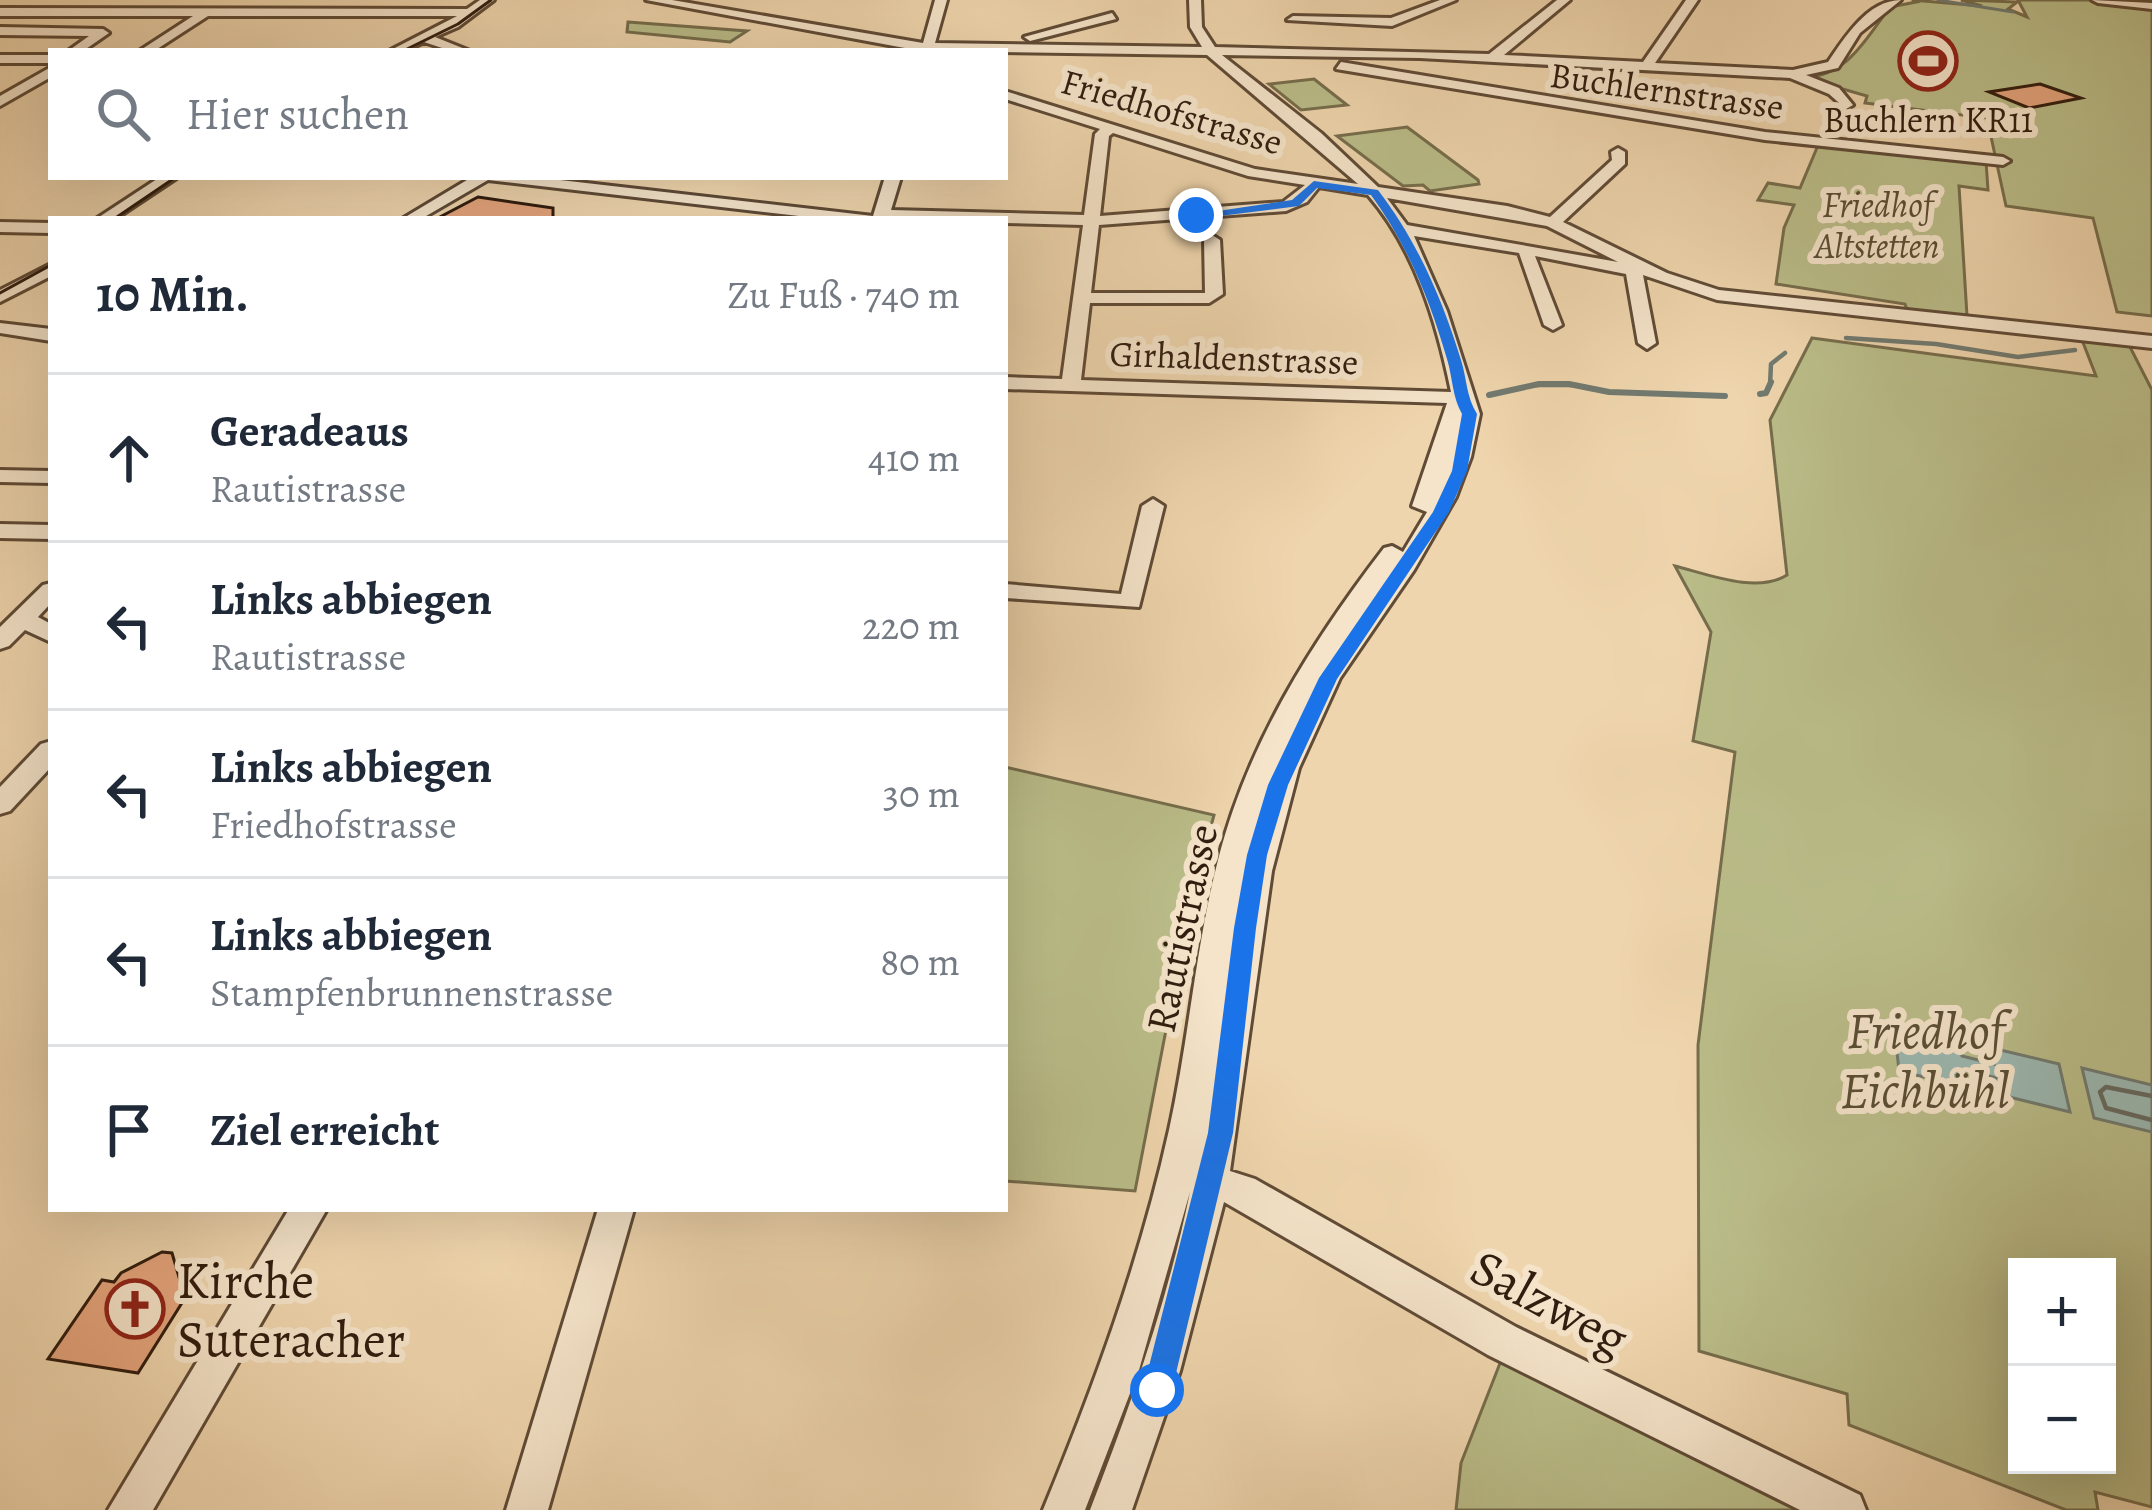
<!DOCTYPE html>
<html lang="de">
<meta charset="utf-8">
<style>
body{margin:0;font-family:Alegreya,serif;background:#f6f6f7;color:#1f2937}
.controls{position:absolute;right:36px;bottom:36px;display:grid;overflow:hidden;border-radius:0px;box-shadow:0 12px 48px #0002}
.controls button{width:108px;height:108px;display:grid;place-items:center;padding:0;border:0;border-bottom:3px solid #e0e1e3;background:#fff;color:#1f2937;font:60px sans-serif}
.stop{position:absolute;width:36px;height:36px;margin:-27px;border:9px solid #1a73e8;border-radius:50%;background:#fff}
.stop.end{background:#1a73e8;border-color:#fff;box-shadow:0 3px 12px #0008}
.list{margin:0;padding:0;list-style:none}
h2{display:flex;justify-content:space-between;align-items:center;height:156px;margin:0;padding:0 48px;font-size:51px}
h2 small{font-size:39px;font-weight:400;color:#747a83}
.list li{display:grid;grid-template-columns:78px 1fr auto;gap:36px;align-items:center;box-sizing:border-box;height:168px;padding:0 48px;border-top:3px solid #e0e1e3}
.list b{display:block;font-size:45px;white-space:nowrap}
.list p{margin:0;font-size:39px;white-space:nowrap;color:#747a83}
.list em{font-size:39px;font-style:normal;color:#747a83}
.icon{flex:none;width:66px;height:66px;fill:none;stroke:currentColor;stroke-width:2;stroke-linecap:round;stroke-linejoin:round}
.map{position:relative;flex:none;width:2152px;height:1510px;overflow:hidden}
.search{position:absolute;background:#fff;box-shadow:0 12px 48px #0002;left:48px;top:48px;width:960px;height:132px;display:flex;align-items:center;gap:30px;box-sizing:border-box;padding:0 42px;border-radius:0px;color:#747a83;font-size:45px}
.panel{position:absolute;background:#fff;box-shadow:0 12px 48px #0002;left:48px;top:216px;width:960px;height:996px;border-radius:0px}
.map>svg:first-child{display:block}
.green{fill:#babd89;stroke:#766d4c;stroke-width:3;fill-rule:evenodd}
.water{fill:#9bb8b1;stroke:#717a70;stroke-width:3}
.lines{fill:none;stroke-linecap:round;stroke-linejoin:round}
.shore{stroke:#666a60;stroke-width:4.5}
.stream-far2{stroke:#717a70;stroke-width:3}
.stream-far1{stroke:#717a70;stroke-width:4.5}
.stream{stroke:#717a70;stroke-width:6}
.building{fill:#e5a57d;stroke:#311d0f;stroke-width:3}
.minor-casing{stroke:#604b36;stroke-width:6}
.minor{fill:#f5e4ca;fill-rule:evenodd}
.tram{stroke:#311d0f;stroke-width:3}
.route{fill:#1a73e8}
.labels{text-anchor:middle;stroke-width:12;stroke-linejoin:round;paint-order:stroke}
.far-street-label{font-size:36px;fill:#311d0f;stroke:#f5e4ca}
.far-poi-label{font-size:36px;fill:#311d0f;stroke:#f5e4ca}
.far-park-label{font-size:36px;font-style:italic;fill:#5a4d34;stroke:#f5e4ca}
.street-label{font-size:42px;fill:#311d0f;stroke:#f5e4ca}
.near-park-label{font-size:51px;font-style:italic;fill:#5a4d34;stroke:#f5e4ca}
.near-poi-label{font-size:51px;fill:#311d0f;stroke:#f5e4ca;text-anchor:start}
.near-street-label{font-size:51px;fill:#311d0f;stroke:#f5e4ca}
</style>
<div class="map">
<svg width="2152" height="1510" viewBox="0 0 2152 1510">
<rect width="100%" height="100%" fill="#efd5ad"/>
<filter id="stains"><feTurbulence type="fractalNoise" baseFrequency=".00167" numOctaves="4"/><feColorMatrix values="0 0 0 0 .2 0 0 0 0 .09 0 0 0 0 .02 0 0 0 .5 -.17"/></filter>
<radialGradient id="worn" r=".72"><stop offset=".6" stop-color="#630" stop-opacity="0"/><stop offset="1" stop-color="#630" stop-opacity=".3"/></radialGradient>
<!-- green -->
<g class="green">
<path d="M 1912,0 L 1982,6 L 1961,0 L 2017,2 L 2008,9 L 2027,17 L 2018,0 L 2152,0 L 2152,316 L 2117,312 L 2093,218 L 2006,206 L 1987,118 L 1865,103 L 1867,96 L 1805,78 C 1849,74 1865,40 1890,7 L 1916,2 Z"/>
<polygon points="628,22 747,31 730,42 627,32"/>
<polygon points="1314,79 1347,105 1301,110 1269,84"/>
<polygon points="1407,127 1478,180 1479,184 1430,191 1423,185 1403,186 1337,136"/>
<polygon points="1819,143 1986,161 1988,190 1959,186 1967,316 1907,310 1905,304 1776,284 1784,228 1794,205 1758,200 1768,183 1800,188"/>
<path d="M 1812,338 L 2096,376 L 2082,340 L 2129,345 L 2152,390 L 2152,1507 L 2095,1492 L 2098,1510 L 2066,1510 L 1849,1425 L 1847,1394 L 1699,1351 L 1698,1045 L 1735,752 L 1693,741 L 1711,632 L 1675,566 C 1707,574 1757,594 1787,575 L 1770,420 ZM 2017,1267 L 2107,1267 L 2107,1465 L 2017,1465 Z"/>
<polygon points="1005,767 1214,815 1191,900 1135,1191 1005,1181"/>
<polygon points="1504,1353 1825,1510 1456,1510 1461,1463"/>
</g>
<!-- water -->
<g class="water">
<polygon points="1894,1024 1959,1040 1962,1056 1994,1064 1992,1048 2059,1064 2070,1112 2001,1095 1997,1078 1964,1070 1966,1087 1899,1071"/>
<polygon points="2082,1068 2152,1085 2152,1132 2094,1118"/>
</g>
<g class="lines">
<!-- shore -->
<polyline class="shore" points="2152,1096 2106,1087 2100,1092 2106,1108 2152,1120"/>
<!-- stream-far2 -->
<g class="stream-far2">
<polyline points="1938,0 2013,12"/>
<polyline points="2108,0 2127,2"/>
</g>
<!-- stream-far1 -->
<g class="stream-far1">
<polyline points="1846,338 1936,344 2018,357 2075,350"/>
<polyline points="1534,385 1574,385"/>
<polyline points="1770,385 1771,364 1785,353"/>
</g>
<!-- stream -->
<g class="stream">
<polyline points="1760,394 1766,393 1771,382"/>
<polyline points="1489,395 1539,384 1569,384 1609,392 1725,396"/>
</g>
</g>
<!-- building -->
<g class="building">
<polygon points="2040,84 2081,98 2029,108 1989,92"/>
<polygon points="478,197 553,208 553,219 436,219"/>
<polygon points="162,1252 172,1253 185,1298 138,1373 48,1359 102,1280 114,1282 121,1273"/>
</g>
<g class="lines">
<defs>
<g id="minor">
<polygon points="480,0 494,0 458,27 435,37 470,51 451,51 424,42 405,51 389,51 457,16 208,16 154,51 139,51 193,16 0,16 0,8 467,9"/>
<path d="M 646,0 L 672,0 L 923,43 L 935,0 L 947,0 L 935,43 L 1202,47 L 1190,27 L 1189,0 L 1201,0 L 1202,27 L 1215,47 L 1489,54 L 1557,0 L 1570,0 L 1504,55 L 1643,62 L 1686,0 L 1698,0 L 1655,63 L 1793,70 L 1828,62 C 1845,37 1868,0 1901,0 L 1860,33 L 1838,68 L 1806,75 L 1839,88 L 1853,105 L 1846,109 L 1829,94 L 1790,78 L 1420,58 L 1222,55 L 1321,133 L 1378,187 L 1507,206 L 1550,217 L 1612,160 L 1611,152 L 1618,148 L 1625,152 L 1625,164 L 1563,222 L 1667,273 L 1719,290 L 2152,336 L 2152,348 L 1717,300 L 1643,275 L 1656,343 L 1647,349 L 1638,343 L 1626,274 L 1535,256 L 1562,325 L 1553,330 L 1544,325 L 1519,253 L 1414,236 L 1447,311 L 1480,414 L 1471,457 L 1456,497 L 1414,570 L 1340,678 L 1299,768 L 1272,871 L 1230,1171 L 1255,1179 L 1516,1327 L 1860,1495 L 1866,1510 L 1800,1510 L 1488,1355 L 1224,1202 L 1180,1371 L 1132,1510 L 1090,1510 C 1130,1407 1168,1300 1190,1192 L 1139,1370 L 1085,1510 L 1043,1510 C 1094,1386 1140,1261 1169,1130 C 1189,1040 1195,949 1218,860 C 1248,743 1311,643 1384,548 L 1392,546 L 1403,552 L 1427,512 L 1412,506 L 1447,403 L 1005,389 L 1005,377 L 1062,379 L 1083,225 L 1005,223 L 1005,219 L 825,219 L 488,180 L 421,219 L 402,219 L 472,177 L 534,177 L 873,216 L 885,177 L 901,177 L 891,210 L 1084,215 L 1095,134 L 1100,129 L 1005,99 L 1005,91 L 1255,169 L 1358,184 L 1207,55 L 921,51 ZM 1113,133 L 1248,176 L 1305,185 L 1283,202 L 1100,216 L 1109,136 ZM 1319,187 L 1368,195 C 1415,249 1437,323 1451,392 L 1081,380 L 1090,303 L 1209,303 L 1223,294 L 1220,240 L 1212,235 L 1204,240 L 1205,293 L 1091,293 L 1099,225 L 1286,211 L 1307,202 ZM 1387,198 L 1547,226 L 1618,262 L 1407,225 Z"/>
<polygon points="1440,0 1456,0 1392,26 1287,20 1293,16 1391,18"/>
<polygon points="2092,0 2152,3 2152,9 2098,3"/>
<polygon points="1112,13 1116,19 1030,41 1024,37"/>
<polygon points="0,27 103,29 109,33 83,51 68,51 89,36 0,35"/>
<rect x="0" y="55" width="51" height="8"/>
<polygon points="1341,62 1765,132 2003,157 2010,161 2003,165 1765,140 1336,69"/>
<polygon points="51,67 51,77 0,106 0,96"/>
<polygon points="160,177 178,177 115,219 96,219"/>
<polygon points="0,222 51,223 51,233 0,232"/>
<polygon points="51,264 51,276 0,302 0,290"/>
<polygon points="0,323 51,329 51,341 0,333"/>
<polygon points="0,470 51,471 51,483 0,482"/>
<polygon points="1153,499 1164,506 1139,607 1005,598 1005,584 1121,594 1142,506"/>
<polygon points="0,524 51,525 51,539 0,538"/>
<polygon points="51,583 51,603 38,617 51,624 51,642 25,630 9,646 0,649 0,627 43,585"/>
<polygon points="51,741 51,767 10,811 0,814 0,787 41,744"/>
<polygon points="289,1209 327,1209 153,1510 108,1510"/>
<polygon points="598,1209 634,1209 548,1510 506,1510"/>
</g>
</defs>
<!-- minor casing -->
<use href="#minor" class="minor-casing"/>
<!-- minor -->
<use href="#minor" class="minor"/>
<!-- tram -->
<g class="tram">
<polyline points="403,51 458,24 491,0"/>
<polyline points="114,219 176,177"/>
<polyline points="0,293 51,265"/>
</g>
</g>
<!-- route -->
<path class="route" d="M 1314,181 L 1378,190 C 1417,241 1442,298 1461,360 C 1467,379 1466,396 1477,414 L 1467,471 L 1449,512 L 1337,679 L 1288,785 L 1267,855 L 1256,928 L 1233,1133 L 1172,1390 L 1167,1400 L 1157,1404 L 1147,1400 L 1143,1390 L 1208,1133 L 1234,928 L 1247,855 L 1268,785 L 1319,678 L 1433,512 L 1452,471 L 1462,414 C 1452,396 1453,379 1447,359 C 1430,300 1407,244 1371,195 L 1317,188 L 1299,206 L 1196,219 L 1191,215 L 1292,200 Z"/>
<!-- icons -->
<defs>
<symbol id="stadium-ring" viewBox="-11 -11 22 22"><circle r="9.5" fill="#f5e4ca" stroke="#8f2418" stroke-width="1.5"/><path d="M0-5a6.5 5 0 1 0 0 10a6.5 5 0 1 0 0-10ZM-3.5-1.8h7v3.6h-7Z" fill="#8f2418"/></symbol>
<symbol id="church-ring" viewBox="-11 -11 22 22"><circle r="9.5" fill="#f5e4ca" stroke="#8f2418" stroke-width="1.5"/><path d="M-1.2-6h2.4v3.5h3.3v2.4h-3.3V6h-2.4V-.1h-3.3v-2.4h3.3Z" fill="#8f2418"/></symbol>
</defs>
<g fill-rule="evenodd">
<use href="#stadium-ring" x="1895" y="28" width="66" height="66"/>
<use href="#church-ring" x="102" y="1276" width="66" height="66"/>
</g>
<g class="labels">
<!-- far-street labels -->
<g class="far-street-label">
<text transform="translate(1667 90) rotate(8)" y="13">Buchlernstrasse</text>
<text transform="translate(1172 111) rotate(16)" y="13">Friedhofstrasse</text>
<text transform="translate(1234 357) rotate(2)" y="13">Girhaldenstrasse</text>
</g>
<!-- far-poi labels -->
<g class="far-poi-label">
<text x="1928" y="132">Buchlern KR11</text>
</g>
<!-- far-park labels -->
<g class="far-park-label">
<text x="1877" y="217">Friedhof<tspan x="1877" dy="41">Altstetten</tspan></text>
</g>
<!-- street labels -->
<g class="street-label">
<text transform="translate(1181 928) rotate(-78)" y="15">Rautistrasse</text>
</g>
<!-- near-park labels -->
<g class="near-park-label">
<text x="1925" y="1048">Friedhof<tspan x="1925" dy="59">Eichbühl</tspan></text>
</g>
<!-- near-poi labels -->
<g class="near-poi-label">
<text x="177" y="1298">Kirche<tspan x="177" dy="59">Suteracher</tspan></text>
</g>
<!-- near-street labels -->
<g class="near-street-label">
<text transform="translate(1550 1302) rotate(28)" y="18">Salzweg</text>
</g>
</g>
<rect width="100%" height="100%" filter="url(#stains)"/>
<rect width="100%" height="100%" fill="url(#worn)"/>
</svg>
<div class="controls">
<button>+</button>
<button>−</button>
</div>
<div class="stop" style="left:1157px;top:1390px"></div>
<div class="stop end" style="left:1196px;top:215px"></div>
<div class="search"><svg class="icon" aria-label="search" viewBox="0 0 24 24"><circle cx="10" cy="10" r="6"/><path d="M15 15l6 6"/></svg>Hier suchen</div>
<section class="panel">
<h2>10 Min.<small>Zu Fuß · 740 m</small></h2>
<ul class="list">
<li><svg class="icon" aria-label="ahead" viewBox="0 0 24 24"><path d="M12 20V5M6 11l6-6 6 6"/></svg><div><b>Geradeaus</b><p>Rautistrasse</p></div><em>410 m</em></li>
<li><svg class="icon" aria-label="left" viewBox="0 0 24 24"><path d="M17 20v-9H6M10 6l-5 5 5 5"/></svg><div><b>Links abbiegen</b><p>Rautistrasse</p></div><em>220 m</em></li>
<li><svg class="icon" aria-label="left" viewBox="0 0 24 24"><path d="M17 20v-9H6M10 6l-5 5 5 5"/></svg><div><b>Links abbiegen</b><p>Friedhofstrasse</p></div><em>30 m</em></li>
<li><svg class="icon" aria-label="left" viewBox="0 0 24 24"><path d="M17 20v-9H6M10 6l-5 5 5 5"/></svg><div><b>Links abbiegen</b><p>Stampfenbrunnenstrasse</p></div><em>80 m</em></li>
<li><svg class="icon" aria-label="arrive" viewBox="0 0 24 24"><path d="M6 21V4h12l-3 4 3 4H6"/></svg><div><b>Ziel erreicht</b></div></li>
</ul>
</section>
</div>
